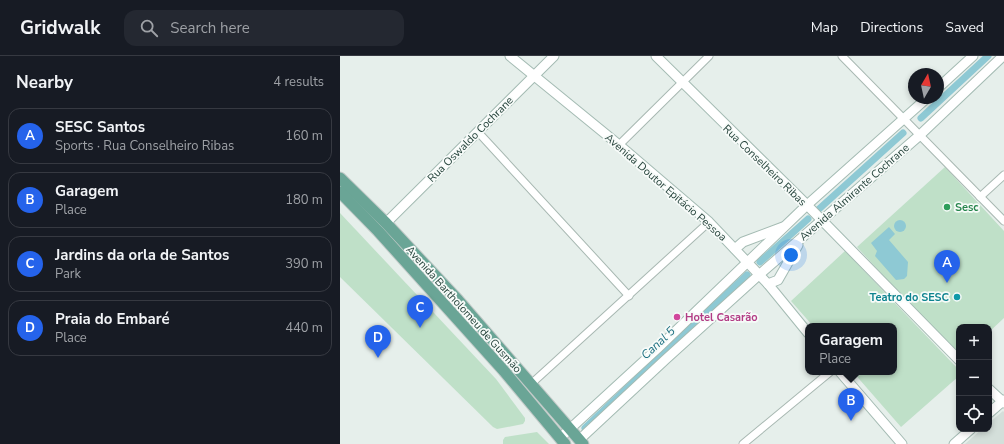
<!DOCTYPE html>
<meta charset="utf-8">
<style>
body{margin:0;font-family:"Nunito Sans",sans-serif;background:#242831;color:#f1f3f6}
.controls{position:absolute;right:12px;bottom:12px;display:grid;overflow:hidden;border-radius:8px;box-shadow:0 2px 6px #0003}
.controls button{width:36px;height:36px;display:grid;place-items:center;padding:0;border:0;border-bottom:1px solid #363941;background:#171b24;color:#f1f3f6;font:20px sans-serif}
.compass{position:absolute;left:568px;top:12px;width:36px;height:36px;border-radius:50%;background:#171b24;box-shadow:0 2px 6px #0003;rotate:9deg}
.you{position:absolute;left:451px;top:199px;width:14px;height:14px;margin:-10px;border:3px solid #fff;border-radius:50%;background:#1a73e8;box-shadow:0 0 0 6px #1a73e833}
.badge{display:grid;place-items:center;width:26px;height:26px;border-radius:50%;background:#2563eb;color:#fff;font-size:13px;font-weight:700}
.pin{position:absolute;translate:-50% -33px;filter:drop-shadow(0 1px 2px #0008)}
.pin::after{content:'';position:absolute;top:21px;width:14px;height:12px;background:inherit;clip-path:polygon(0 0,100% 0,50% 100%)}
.popup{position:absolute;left:465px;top:267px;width:92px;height:52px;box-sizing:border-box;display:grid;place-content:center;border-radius:8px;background:#171b24;filter:drop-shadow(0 1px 3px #0005);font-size:13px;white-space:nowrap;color:#9ea1a6}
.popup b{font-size:15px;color:#f1f3f6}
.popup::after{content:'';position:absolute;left:50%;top:100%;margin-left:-8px;border:8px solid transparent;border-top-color:#171b24}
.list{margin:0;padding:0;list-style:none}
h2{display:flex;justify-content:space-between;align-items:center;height:52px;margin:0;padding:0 16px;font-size:17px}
h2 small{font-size:13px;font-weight:400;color:#9ea1a6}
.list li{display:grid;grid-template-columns:26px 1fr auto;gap:12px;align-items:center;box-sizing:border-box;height:56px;margin:0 8px 8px;padding:0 8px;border:1px solid #363941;border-radius:12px}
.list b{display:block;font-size:15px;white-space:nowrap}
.list p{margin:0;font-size:13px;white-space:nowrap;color:#9ea1a6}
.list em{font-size:13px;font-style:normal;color:#9ea1a6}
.icon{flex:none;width:22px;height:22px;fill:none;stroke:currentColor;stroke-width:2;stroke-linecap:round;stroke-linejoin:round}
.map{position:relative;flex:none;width:664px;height:388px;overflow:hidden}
header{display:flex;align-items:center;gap:24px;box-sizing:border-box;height:56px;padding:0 20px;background:#171b24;border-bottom:1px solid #363941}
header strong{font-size:19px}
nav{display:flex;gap:22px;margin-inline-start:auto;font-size:14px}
.search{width:280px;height:36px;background:#242831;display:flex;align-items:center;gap:10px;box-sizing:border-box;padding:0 14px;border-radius:12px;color:#9ea1a6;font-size:15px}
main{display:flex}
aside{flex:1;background:#171b24}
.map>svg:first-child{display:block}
.built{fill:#d4dfda}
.green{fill:#bfe0c8}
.water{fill:#8ec9d4}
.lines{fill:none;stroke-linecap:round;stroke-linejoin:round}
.canal{stroke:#8ec9d4;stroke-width:7}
.street-casing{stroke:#a8b8b2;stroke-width:9}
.secondary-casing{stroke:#a4bbb3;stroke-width:11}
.primary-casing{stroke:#c2cac8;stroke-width:13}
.street{stroke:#fff;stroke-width:7}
.secondary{stroke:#fff;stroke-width:9}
.primary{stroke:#6aa596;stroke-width:11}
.leisure-dot{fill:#2e9e5b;stroke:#f7fbf9;stroke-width:1.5}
.culture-dot{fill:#0f9aa8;stroke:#f7fbf9;stroke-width:1.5}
.hotel-dot{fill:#d1479c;stroke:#f7fbf9;stroke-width:1.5}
.labels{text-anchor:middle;stroke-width:3.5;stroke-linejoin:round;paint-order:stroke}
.street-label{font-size:11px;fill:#24423a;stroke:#f7fbf9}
.leisure-label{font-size:11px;font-weight:bold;fill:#27864d;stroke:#f7fbf9;text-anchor:start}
.culture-label{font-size:11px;font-weight:bold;fill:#0d838f;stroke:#f7fbf9;text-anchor:end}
.hotel-label{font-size:11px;font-weight:bold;fill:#b23c85;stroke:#f7fbf9;text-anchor:start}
.water-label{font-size:12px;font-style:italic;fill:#1c6f80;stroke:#f7fbf9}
</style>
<header>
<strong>Gridwalk</strong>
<div class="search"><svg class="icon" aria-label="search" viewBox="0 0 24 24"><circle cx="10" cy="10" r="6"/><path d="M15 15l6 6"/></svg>Search here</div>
<nav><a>Map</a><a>Directions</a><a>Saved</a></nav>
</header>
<main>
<aside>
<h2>Nearby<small>4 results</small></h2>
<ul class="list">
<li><span class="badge">A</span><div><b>SESC Santos</b><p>Sports · Rua Conselheiro Ribas</p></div><em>160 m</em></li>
<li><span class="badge">B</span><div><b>Garagem</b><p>Place</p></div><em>180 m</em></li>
<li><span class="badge">C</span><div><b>Jardins da orla de Santos</b><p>Park</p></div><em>390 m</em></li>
<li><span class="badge">D</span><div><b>Praia do Embaré</b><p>Place</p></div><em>440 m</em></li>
</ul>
</aside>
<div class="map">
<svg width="664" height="388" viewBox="0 0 664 388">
<rect width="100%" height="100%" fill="#e6efeb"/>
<!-- built -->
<polygon class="built" points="663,355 664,356 664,388 625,388 642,373 649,373 649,367"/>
<!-- green -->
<g class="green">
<polygon points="605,111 664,175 664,262 649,276 649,271 619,271 619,302 517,191"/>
<polygon points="0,157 156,323 185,362 185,365 183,368 157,373 153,371 0,221"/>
<polygon points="505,195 619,314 619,320 561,371 513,316 554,316 554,270 473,270 451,245"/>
<polygon points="197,376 209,388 163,388 163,384 165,381"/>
</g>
<!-- water -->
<g class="water">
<circle cx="560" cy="170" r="6"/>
<polygon points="549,171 555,178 549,184 568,206 567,220 564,223 556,224 535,200 537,195 531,187"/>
</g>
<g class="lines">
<!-- canal -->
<g class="canal">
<polyline points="581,62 648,0"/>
<polyline points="479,153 563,77"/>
<polyline points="420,206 468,163"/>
<polyline points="245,372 407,219"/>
</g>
<defs>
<g id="street">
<polyline points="502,0 664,165"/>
<polyline points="138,76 289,240"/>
<polyline points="279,89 369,0"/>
<polyline points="640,141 664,119"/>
<polyline points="191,328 369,166"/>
<polyline points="403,388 490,316"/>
</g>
<g id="secondary">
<polyline points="170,0 279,89 369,166 428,228 468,277"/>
<polyline points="316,0 467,149 619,304"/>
<polyline points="598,32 633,0"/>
<polyline points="46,167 214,0"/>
<polyline points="395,193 403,186 443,171"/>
<polyline points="428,228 438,224 458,189"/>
<polyline points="500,316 562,388"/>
<polyline points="649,333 664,347"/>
<polyline points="649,357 664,344"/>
<polyline points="220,382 317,293 467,149 587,42"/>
<polyline points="239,384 326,303 420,218 580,79 663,0"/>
<polyline points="614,388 631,373"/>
</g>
<g id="primary">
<polyline points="0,122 46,167 118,244 243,388"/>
<polyline points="0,136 38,175 164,315 225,388"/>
</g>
</defs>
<!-- street casing -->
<use href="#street" class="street-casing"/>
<!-- secondary casing -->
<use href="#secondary" class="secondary-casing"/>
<!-- primary casing -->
<use href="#primary" class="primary-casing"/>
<!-- street -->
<use href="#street" class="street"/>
<!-- secondary -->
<use href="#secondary" class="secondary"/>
<!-- primary -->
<use href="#primary" class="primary"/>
</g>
<!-- markers -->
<circle class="leisure-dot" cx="607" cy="151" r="4"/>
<circle class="culture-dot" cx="617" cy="241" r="4"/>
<circle class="hotel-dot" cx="337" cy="261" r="4"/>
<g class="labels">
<!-- street labels -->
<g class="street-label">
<text transform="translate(130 83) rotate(-45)" y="4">Rua Oswaldo Cochrane</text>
<text transform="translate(425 109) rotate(44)" y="4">Rua Conselheiro Ribas</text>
<text transform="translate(326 131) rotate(41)" y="4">Avenida Doutor Epitácio Pessoa</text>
<text transform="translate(514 136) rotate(-41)" y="4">Avenida Almirante Cochrane</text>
<text transform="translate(124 253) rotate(48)" y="4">Avenida Bartholomeu de Gusmão</text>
</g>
<!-- leisure labels -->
<g class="leisure-label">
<text x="615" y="155">Sesc</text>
</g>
<!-- culture labels -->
<g class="culture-label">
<text x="609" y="245">Teatro do SESC</text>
</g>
<!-- hotel labels -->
<g class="hotel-label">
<text x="345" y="265">Hotel Casarão</text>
</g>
<!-- water labels -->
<g class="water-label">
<text transform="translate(318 287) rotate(-43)" y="4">Canal 5</text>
</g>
</g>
</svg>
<div class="controls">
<button>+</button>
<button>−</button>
<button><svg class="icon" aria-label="locate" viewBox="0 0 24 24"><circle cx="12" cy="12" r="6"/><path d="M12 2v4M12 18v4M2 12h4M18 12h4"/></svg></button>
</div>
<svg class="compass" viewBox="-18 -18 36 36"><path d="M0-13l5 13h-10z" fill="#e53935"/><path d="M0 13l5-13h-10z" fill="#9ea1a6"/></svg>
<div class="you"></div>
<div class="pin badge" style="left:607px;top:227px">A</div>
<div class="pin badge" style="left:511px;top:365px">B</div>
<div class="popup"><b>Garagem</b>Place</div>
<div class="pin badge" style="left:80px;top:272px">C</div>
<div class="pin badge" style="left:38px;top:302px">D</div>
</div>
</main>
